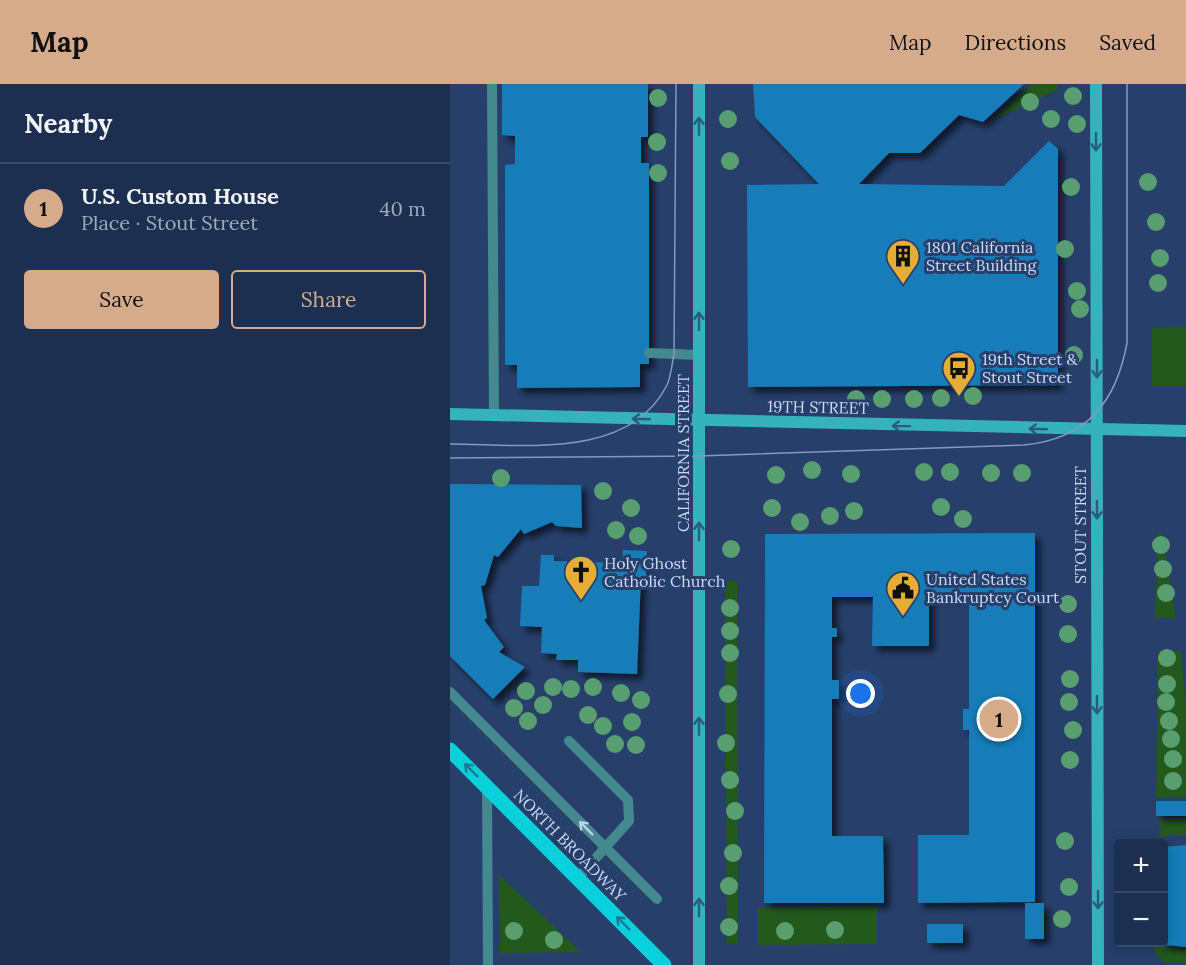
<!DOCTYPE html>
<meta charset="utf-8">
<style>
body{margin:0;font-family:Lora,serif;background:#2a3b5a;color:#f1f3f6}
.controls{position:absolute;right:18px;bottom:18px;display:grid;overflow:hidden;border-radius:6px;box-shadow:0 3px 15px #0003}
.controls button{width:54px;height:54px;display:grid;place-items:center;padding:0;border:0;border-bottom:2px solid #3b4a67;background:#1d2f50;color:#f1f3f6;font:30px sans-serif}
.you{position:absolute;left:411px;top:610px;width:21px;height:21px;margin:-15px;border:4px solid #fff;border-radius:50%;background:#1a73e8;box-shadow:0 0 0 9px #1a73e833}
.badge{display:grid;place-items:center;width:39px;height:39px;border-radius:50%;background:#d6ab8b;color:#111;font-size:20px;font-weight:700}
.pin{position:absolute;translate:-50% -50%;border:3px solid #fff;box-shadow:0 2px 6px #0006}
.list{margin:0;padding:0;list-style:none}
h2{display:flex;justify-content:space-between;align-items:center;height:78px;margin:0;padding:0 24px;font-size:26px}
h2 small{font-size:20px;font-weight:400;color:#a0a9b7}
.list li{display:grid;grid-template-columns:39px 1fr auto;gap:18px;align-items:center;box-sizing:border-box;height:90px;padding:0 24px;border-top:2px solid #3b4a67}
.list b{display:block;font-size:22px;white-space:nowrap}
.list p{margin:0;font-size:20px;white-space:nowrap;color:#a0a9b7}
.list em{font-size:20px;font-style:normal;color:#a0a9b7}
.actions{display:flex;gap:12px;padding:18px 24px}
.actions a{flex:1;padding:14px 0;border:2px solid #d6ab8b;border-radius:6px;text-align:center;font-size:21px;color:#d6ab8b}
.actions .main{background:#d6ab8b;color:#111}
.map{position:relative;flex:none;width:736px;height:881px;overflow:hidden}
header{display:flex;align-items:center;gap:36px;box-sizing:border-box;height:84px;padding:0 30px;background:#d6ab8b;color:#111}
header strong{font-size:28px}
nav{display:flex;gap:33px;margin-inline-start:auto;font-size:21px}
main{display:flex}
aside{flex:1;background:#1d2f50}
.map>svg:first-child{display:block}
.green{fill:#24591e}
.building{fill:#187db8;filter:url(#shadow)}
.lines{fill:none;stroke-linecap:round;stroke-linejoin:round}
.lane{stroke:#44898e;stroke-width:10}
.secondary{stroke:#35b2ba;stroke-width:12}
.primary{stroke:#08d1dc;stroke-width:15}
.tram{stroke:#879abc;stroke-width:1.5}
.tree{fill:#589e70}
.oneway{stroke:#2a5c7e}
.oneway2{stroke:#1b7998}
.oneway3{stroke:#bed2eb}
.labels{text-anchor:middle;stroke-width:6;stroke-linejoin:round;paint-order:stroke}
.poi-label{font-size:16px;fill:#cbdaf5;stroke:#273f6a;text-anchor:start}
.street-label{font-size:16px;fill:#cbdaf5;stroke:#273f6a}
</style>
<header>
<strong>Map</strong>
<nav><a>Map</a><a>Directions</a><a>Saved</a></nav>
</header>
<main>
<aside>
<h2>Nearby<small></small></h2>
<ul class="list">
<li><span class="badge">1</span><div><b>U.S. Custom House</b><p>Place · Stout Street</p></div><em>40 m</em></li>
</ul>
<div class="actions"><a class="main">Save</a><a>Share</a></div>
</aside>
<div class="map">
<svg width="736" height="881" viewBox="0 0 736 881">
<defs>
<filter id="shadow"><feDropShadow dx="5.5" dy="5.5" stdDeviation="3" flood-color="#0009"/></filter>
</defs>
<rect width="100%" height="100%" fill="#273f6a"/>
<!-- green -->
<g class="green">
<polygon points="582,0 607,0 607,6 543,36"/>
<polygon points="736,243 736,301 702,301 702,244"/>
<polygon points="708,448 712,449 726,535 705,533"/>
<polygon points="275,498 287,498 288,859 277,859"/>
<polygon points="708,567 731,567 736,619 736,713 706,714"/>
<polygon points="709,735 736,735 736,751 709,753"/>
<polygon points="49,791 131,868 50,869"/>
<polygon points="428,822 428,860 307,861 307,824"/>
<polygon points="704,859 708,859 709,862 736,865 736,879 713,878 704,868"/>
</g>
<!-- building -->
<g class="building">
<polygon points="52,0 198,0 198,53 191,53 191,79 199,79 199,280 190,280 190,303 67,304 67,281 55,281 55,81 65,80 65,52 52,51"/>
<polygon points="303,0 574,0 533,38 509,31 470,69 439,69 409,100 554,102 599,57 608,65 608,301 298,303 297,101 369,100 305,33"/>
<polygon points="0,400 131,401 132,444 106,442 102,438 74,450 71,445 48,473 44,471 35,501 31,502 37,534 34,536 54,563 49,568 75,583 43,615 0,572"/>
<polygon points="585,449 585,818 468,819 468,751 519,751 519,646 513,646 513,625 519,625 519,513 479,513 479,562 422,562 423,513 382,513 382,544 387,544 387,553 382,553 382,596 389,596 389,615 382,615 382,752 433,752 434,819 314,819 315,450"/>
<polygon points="173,466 197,467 196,492 191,492 187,590 128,588 128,576 106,576 107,570 91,569 92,543 70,542 72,502 89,502 91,471 104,471 104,477 172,479"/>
<rect x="706" y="717" width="30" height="15"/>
<polygon points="736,761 736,863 706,860 714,858 714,763"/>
<rect x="575" y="819" width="19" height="36"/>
<rect x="477" y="840" width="36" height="19"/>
</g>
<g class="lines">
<!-- lane -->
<g class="lane">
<polyline points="42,0 44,332"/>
<polyline points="199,269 249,271"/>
<polyline points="0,608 207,815"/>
<polyline points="119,657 178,716 179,737 128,794"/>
<polyline points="37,703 38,881"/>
</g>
<!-- secondary -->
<g class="secondary">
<polyline points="646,0 648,881"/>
<polyline points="0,330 736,347"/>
<polyline points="249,881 249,0"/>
</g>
<!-- primary -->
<polyline class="primary" points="0,666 214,881"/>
<!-- tram -->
<g class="tram">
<path d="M 0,360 C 70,360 179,377 217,301 C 221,292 222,280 224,270 L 226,0"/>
<path d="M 0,374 L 249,372 L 574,361 C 636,355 666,319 677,259 L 677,0"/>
</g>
</g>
<!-- trees -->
<g class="tree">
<circle cx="623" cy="12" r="9"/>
<circle cx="208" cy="14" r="9"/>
<circle cx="580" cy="18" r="9"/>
<circle cx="278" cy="35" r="9"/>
<circle cx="601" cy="35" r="9"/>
<circle cx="627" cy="40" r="9"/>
<circle cx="207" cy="58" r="9"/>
<circle cx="280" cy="77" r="9"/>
<circle cx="208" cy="89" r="9"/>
<circle cx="698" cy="98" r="9"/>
<circle cx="621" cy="103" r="9"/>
<circle cx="706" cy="138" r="9"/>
<circle cx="615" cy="165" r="9"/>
<circle cx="710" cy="174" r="9"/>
<circle cx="708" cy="199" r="9"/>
<circle cx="627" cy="207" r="9"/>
<circle cx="630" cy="225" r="9"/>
<circle cx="624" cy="271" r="9"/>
<circle cx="523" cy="312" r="9"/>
<circle cx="491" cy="314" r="9"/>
<circle cx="406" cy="315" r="9"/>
<circle cx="432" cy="315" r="9"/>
<circle cx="464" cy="315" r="9"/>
<circle cx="362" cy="386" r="9"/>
<circle cx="474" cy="388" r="9"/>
<circle cx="500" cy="388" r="9"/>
<circle cx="541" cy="389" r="9"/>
<circle cx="572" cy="389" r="9"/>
<circle cx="401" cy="390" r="9"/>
<circle cx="326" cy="391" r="9"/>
<circle cx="51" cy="394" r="9"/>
<circle cx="153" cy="407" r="9"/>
<circle cx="491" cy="423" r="9"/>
<circle cx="181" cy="424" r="9"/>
<circle cx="322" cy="424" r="9"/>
<circle cx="404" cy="427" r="9"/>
<circle cx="380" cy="432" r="9"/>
<circle cx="513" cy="435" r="9"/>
<circle cx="350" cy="438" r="9"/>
<circle cx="166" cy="446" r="9"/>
<circle cx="188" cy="452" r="9"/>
<circle cx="711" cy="461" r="9"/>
<circle cx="281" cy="465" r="9"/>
<circle cx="713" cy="485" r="9"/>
<circle cx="716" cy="509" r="9"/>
<circle cx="618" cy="520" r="9"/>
<circle cx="280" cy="524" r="9"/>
<circle cx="280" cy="547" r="9"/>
<circle cx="618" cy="550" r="9"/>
<circle cx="280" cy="569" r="9"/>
<circle cx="717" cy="574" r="9"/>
<circle cx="620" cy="595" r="9"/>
<circle cx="717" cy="600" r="9"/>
<circle cx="103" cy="603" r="9"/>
<circle cx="143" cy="603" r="9"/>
<circle cx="121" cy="605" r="9"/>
<circle cx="76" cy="607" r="9"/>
<circle cx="171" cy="609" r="9"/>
<circle cx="278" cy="610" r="9"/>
<circle cx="191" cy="616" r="9"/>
<circle cx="619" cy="618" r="9"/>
<circle cx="716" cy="618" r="9"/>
<circle cx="93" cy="621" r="9"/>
<circle cx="64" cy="624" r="9"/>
<circle cx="138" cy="631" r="9"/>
<circle cx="78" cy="637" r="9"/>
<circle cx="719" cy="637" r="9"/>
<circle cx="182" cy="638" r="9"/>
<circle cx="153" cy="642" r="9"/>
<circle cx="623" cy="646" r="9"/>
<circle cx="721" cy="655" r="9"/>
<circle cx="276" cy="659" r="9"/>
<circle cx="165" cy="660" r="9"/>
<circle cx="186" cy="661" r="9"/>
<circle cx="723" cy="675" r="9"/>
<circle cx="620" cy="676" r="9"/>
<circle cx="280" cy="696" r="9"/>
<circle cx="723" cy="697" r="9"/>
<circle cx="285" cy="727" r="9"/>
<circle cx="615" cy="757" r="9"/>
<circle cx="283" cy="769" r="9"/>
<circle cx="279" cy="802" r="9"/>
<circle cx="619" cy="803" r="9"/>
<circle cx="612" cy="835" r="9"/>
<circle cx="279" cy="843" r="9"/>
<circle cx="385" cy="846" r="9"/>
<circle cx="64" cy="847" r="9"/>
<circle cx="335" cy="847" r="9"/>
<circle cx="104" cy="856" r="9"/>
</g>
<!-- one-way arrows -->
<defs><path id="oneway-shaft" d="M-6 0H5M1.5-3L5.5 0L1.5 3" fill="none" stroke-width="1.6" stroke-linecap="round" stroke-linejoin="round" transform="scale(1.5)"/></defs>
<g class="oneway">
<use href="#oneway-shaft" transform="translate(249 42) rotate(-90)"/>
<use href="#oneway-shaft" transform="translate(646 58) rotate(90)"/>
<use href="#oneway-shaft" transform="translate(249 237) rotate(-90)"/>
<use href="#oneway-shaft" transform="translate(647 285) rotate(90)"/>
<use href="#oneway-shaft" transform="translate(191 335) rotate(-178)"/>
<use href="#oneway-shaft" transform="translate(451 342) rotate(-179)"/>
<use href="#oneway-shaft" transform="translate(588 345) rotate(-178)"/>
<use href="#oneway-shaft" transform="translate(647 426) rotate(90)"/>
<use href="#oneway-shaft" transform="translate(249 447) rotate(-90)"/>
<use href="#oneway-shaft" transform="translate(647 621) rotate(90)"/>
<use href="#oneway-shaft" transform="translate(249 642) rotate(-90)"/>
<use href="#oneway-shaft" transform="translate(648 816) rotate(90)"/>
<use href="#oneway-shaft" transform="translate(249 823) rotate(-90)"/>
</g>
<g class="oneway2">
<use href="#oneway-shaft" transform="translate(21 686) rotate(-135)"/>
<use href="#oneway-shaft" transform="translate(173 839) rotate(-135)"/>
</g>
<use class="oneway3" href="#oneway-shaft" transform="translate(136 744) rotate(-135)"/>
<!-- icons -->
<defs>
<symbol id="building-pin" viewBox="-11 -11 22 30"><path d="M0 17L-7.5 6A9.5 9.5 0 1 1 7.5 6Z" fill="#e5ad36" stroke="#273f6a"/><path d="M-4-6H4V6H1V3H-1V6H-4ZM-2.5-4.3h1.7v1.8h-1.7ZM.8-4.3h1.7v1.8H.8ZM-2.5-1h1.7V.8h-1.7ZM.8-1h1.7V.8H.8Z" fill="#111"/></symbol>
<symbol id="bus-pin" viewBox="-11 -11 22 30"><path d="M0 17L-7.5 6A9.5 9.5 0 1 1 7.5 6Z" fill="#e5ad36" stroke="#273f6a"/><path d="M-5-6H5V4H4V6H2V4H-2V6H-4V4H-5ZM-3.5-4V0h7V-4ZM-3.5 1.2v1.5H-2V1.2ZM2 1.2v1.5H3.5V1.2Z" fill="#111"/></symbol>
<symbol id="church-pin" viewBox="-11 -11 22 30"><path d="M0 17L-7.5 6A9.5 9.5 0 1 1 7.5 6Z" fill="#e5ad36" stroke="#273f6a"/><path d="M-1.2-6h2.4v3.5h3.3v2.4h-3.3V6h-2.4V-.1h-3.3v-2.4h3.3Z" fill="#111"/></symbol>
<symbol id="civic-pin" viewBox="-11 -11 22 30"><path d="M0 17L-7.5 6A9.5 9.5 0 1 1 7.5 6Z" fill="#e5ad36" stroke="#273f6a"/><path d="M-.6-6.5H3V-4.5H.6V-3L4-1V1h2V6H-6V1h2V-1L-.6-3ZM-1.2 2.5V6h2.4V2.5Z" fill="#111"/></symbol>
</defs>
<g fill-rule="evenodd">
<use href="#building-pin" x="434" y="153" width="38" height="52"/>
<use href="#bus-pin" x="490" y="265" width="38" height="52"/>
<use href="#church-pin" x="112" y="469" width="38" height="52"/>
<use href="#civic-pin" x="434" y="485" width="38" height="52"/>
</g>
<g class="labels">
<!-- poi labels -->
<g class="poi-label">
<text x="476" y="169">1801 California<tspan x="476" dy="18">Street Building</tspan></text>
<text x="532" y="281">19th Street &amp;<tspan x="532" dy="18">Stout Street</tspan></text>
<text x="154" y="485">Holy Ghost<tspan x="154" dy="18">Catholic Church</tspan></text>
<text x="476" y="501">United States<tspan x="476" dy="18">Bankruptcy Court</tspan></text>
</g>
<!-- street labels -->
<g class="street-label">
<text transform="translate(368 323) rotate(1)" y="6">19TH STREET</text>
<text transform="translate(233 369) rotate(-90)" y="6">CALIFORNIA STREET</text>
<text transform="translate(630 441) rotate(-90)" y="6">STOUT STREET</text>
<text transform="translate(120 761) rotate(45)" y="6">NORTH BROADWAY</text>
</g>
</g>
</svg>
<div class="controls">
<button>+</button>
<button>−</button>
</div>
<div class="you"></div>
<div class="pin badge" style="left:549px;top:635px">1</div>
</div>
</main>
